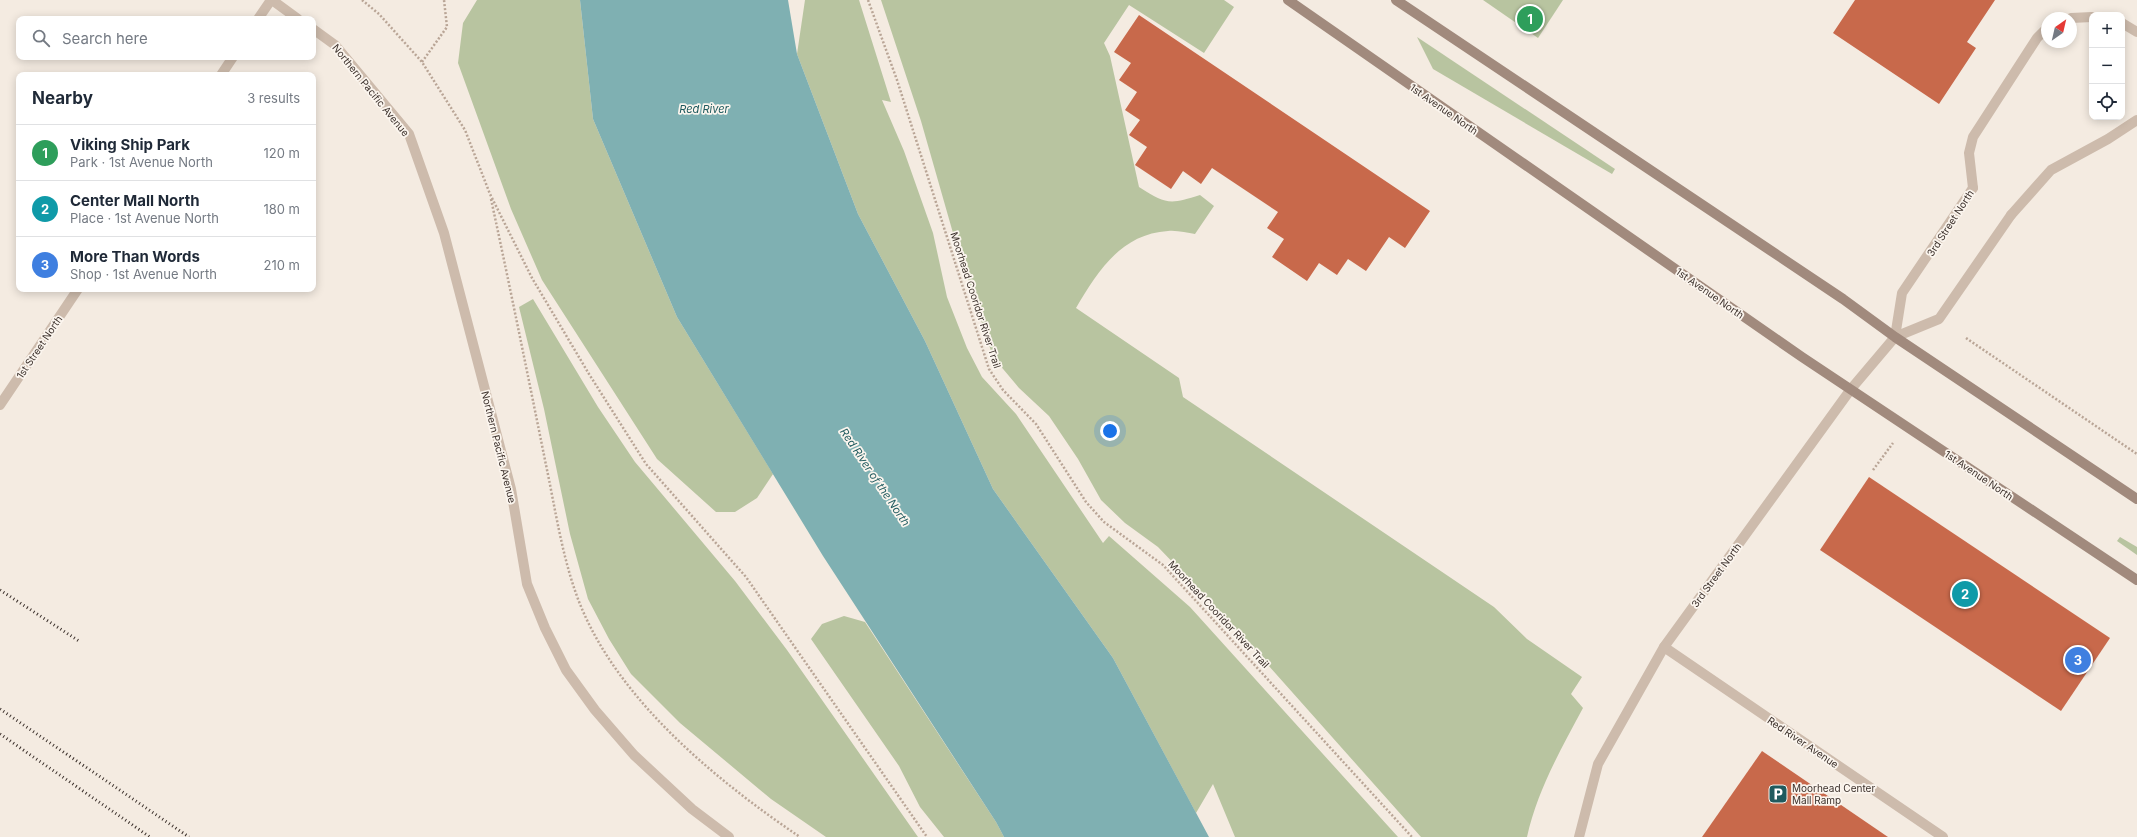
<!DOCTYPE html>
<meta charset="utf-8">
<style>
body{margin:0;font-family:Inter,sans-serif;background:#f2f2f3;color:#1f2937}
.controls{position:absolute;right:12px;top:12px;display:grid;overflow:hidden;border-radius:8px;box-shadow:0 2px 10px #0003}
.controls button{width:36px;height:36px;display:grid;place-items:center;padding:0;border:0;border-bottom:1px solid #e0e1e3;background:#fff;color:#1f2937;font:20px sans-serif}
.compass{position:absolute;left:2041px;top:12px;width:36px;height:36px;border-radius:50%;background:#fff;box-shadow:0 2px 10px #0003;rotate:34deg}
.you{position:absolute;left:1110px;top:431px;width:14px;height:14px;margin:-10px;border:3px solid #fff;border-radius:50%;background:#1a73e8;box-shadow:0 0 0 6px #1a73e833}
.badge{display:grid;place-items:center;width:26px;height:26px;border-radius:50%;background:#1f5a5e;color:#fff;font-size:13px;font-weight:700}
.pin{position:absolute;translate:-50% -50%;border:2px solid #fff;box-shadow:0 1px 4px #0006}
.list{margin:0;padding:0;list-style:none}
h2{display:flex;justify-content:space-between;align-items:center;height:52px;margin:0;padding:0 16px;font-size:17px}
h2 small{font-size:13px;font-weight:400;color:#747a83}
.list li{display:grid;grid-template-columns:26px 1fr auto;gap:12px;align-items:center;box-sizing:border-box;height:56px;padding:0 16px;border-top:1px solid #e0e1e3}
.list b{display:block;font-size:15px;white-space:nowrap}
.list p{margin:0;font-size:13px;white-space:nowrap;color:#747a83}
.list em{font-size:13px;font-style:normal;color:#747a83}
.icon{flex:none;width:22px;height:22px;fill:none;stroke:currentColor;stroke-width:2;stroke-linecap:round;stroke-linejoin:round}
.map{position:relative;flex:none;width:2137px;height:837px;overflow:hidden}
.search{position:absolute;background:#fff;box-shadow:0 2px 10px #0003;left:16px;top:16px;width:300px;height:44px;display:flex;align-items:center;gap:10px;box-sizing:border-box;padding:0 14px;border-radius:8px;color:#747a83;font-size:15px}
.panel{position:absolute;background:#fff;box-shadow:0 2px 10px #0003;left:16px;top:72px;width:300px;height:220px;border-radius:8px}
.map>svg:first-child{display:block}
.green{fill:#b8c4a0}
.water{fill:#7fb0b2}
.building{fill:#c8694b}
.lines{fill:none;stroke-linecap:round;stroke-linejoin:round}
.path{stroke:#b9a596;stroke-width:2.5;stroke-dasharray:2 2;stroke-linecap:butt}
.service{stroke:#cdbbac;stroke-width:10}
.minor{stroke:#cdbbac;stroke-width:10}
.tertiary{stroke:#cdbbac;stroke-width:10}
.secondary{stroke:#a18a7d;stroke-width:10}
.rail{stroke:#3b302b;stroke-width:3;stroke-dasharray:1 3;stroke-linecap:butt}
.labels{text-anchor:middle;stroke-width:3.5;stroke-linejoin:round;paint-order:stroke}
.street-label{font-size:10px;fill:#3b302b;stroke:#fbf5ee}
.poi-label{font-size:10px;fill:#3b302b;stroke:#fbf5ee;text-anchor:start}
.water-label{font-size:11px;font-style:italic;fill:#1f5a5e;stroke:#fbf5ee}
</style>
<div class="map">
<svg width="2137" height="837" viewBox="0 0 2137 837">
<rect width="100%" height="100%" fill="#f4ebe1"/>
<!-- green -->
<g class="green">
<polygon points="477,0 580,0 593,119 677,317 773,474 757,498 735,512 716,512 657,459 542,280 511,209 458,63 463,23"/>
<polygon points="805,0 859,0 891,102 882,100 904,151 933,233 947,297 967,348 982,377 1016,414 1103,543 1109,536 1190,607 1398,837 1235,837 1213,784 1196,813 1113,658 993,489 925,341 858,214 797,54"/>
<path d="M 881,0 L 1224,0 L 1234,7 L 1204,53 L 1129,5 L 1104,43 L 1110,56 L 1139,187 C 1166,204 1169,205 1200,195 L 1214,206 L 1195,234 C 1187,233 1177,230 1168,231 C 1121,234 1098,271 1076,308 L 1179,378 L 1183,397 L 1494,607 L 1527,639 L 1582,677 L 1571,694 L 1583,708 C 1561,749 1537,791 1527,837 L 1421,837 L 1228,620 L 1158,547 L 1125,523 L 1101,500 L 1078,459 L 1049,416 L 1019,388 L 993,357 L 955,240 L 921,121 Z"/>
<polygon points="1483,0 1563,0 1538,38"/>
<polygon points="1417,37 1615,169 1612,174 1433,69"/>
<polygon points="533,299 598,407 635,462 735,581 787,650 918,837 826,837 771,799 680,723 631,674 609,639 588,599 570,534 544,409 519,307"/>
<polygon points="2120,537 2137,547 2137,555 2117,541"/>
<polygon points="844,616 865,622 996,822 1004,837 944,837 920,807 899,766 811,639 822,624"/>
</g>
<!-- water -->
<polygon class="water" points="580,0 788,0 797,54 858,214 925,341 993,489 1113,658 1209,837 1004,837 996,822 823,556 677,317 593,119"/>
<!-- building -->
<g class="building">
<polygon points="1855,0 1995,0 1967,42 1976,48 1939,104 1833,33"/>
<polygon points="1139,15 1430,211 1405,248 1389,237 1366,271 1348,259 1337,275 1319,263 1307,281 1272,257 1284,239 1267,228 1278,212 1212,168 1201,184 1183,171 1171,189 1135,165 1147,147 1129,135 1140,120 1125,110 1137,92 1119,80 1131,63 1114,52"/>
<polygon points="1869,477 2110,638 2061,711 1820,550"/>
<polygon points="1762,751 1888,837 1702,837"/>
</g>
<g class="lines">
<!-- path -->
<g class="path">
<polyline points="362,0 379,14 422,62 465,130 490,194 532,278 589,374 646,464 746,577 927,837"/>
<polyline points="868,0 897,80 989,369 1003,390 1036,424 1086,502 1104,522 1163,565 1412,837"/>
<polyline points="422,62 447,27 444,0"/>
<path d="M 491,199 C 510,287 528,376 546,465 C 556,512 563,564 582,609 C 622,703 717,781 800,837"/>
<polyline points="1966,338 2137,454"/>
<polyline points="1873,470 1893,443"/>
</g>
<!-- service -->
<g class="service">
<polyline points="2071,18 2092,17"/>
<polyline points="258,19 271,0"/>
<polyline points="2122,23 2137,32"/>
<polyline points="221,75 233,57"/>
<polyline points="1973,188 1969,153 1973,137 2037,38 2047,28"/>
<polyline points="2011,215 2051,170 2108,139 2137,120"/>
<polyline points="0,405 78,289"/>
</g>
<!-- minor -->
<g class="minor">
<polyline points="1895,337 1902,293 1973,188"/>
<polyline points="1664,647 1943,837"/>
<polyline points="1579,837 1598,764 1664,647 1851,389 1895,337 1939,319 2011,215"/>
</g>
<!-- tertiary -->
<g class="tertiary">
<polyline points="272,0 298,19"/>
<polyline points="313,29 335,45 409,134 444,233 511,489 527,584 545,628 566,670 595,710 634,755 692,809 729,837"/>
</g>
<!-- secondary -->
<g class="secondary">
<polyline points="1288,0 1802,357 2137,580"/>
<polyline points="1396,0 1843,299 1895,337 2137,499"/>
</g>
<!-- rail -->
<g class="rail">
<polyline points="0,590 79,641"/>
<polyline points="0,709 189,837"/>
<polyline points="0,734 150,837"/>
</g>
</g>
<!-- icons -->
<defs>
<symbol id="parking-square" viewBox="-11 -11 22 22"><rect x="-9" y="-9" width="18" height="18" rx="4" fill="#1f5a5e" stroke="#fbf5ee"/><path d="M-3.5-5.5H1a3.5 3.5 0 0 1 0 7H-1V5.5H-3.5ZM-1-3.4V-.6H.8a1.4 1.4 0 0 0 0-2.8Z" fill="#fff"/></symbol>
</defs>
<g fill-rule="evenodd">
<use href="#parking-square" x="1767" y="783" width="22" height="22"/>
</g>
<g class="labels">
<!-- street labels -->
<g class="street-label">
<text transform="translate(371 90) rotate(51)" y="4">Northern Pacific Avenue</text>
<text transform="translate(1444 109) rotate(35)" y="4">1st Avenue North</text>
<text transform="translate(1950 223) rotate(-57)" y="4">3rd Street North</text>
<text transform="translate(1710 293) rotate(35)" y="4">1st Avenue North</text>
<text transform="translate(976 300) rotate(72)" y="4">Moorhead Cooridor River Trail</text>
<text transform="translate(39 347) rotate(-56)" y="4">1st Street North</text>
<text transform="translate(499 447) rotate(76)" y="4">Northern Pacific Avenue</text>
<text transform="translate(1979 475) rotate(34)" y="4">1st Avenue North</text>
<text transform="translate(1716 575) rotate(-54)" y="4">3rd Street North</text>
<text transform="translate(1219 614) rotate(47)" y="4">Moorhead Cooridor River Trail</text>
<text transform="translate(1803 742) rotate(34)" y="4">Red River Avenue</text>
</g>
<!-- poi labels -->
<g class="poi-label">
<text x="1792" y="792">Moorhead Center<tspan x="1792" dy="12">Mall Ramp</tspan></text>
</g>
<!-- water labels -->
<g class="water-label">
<text x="704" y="113">Red River</text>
<text transform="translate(875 477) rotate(56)" y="4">Red River of the North</text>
</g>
</g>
</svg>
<div class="controls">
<button>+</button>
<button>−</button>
<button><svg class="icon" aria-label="locate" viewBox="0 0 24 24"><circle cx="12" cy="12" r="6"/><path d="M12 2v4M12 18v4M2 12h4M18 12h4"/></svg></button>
</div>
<svg class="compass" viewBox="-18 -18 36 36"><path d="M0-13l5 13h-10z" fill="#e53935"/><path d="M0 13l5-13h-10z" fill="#747a83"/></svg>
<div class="you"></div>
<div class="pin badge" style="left:1530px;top:19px;background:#2e9e5b">1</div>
<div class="pin badge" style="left:1965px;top:594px;background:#0f9aa8">2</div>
<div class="pin badge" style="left:2078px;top:660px;background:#3f7fe0">3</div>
<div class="search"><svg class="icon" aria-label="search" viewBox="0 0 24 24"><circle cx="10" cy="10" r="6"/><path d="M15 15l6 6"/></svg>Search here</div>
<section class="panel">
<h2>Nearby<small>3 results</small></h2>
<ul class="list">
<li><span class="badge" style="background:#2e9e5b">1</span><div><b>Viking Ship Park</b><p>Park · 1st Avenue North</p></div><em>120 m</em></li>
<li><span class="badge" style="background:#0f9aa8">2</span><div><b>Center Mall North</b><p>Place · 1st Avenue North</p></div><em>180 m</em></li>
<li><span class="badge" style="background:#3f7fe0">3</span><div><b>More Than Words</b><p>Shop · 1st Avenue North</p></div><em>210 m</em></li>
</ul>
</section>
</div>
